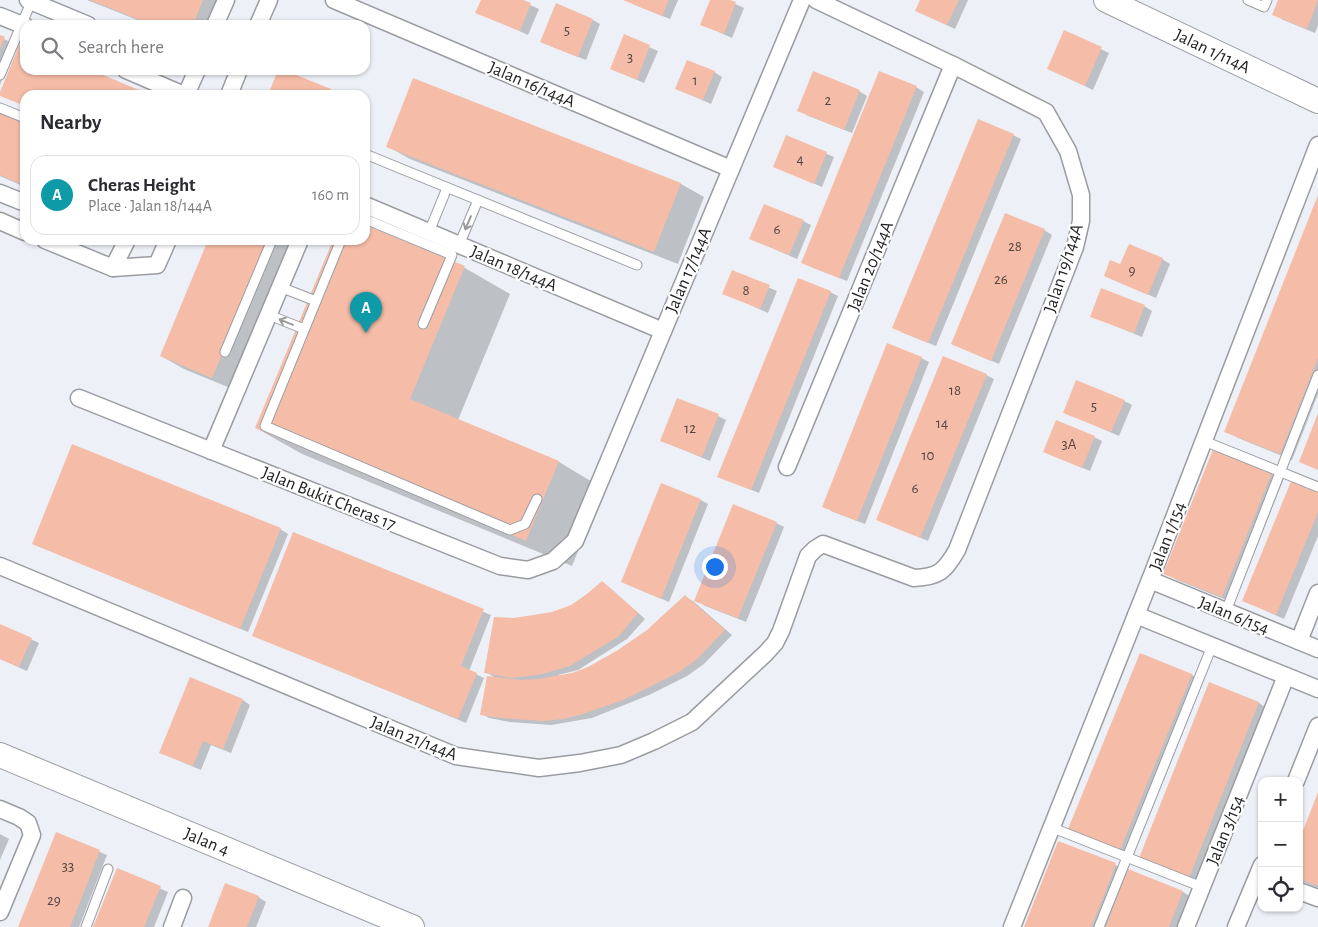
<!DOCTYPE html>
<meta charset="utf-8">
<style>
body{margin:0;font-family:"Alegreya Sans",sans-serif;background:#f7f7f7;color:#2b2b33}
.controls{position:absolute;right:15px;bottom:15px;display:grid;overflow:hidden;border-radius:10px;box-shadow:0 1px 4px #0004}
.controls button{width:45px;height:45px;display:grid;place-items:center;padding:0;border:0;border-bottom:1px solid #e1e1e2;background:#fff;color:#2b2b33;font:25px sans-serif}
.you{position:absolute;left:714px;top:566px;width:18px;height:18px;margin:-12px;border:4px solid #fff;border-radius:50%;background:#1a73e8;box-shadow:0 0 0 8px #1a73e833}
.badge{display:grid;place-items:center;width:32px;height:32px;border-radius:50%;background:#2563eb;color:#fff;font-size:16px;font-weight:700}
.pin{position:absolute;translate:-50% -41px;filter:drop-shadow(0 1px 2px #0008)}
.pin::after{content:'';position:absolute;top:26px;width:18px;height:15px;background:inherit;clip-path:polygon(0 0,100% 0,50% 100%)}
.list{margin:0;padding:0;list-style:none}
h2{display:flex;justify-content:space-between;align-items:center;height:65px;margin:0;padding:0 20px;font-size:21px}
h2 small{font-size:16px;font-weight:400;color:#7c7c81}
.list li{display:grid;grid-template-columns:32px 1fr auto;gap:15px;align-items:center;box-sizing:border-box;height:80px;margin:0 10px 10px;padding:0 10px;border:1px solid #e1e1e2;border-radius:15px}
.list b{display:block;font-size:19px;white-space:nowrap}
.list p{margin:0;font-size:16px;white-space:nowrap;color:#7c7c81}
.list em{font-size:16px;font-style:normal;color:#7c7c81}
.icon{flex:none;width:28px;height:28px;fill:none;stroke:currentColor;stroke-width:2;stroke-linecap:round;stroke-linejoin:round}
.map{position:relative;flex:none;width:1318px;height:927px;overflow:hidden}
.search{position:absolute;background:#fff;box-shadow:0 1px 4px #0004;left:20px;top:20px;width:350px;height:55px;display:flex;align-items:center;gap:12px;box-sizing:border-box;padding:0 18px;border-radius:15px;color:#7c7c81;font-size:19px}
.panel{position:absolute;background:#fff;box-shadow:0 1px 4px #0004;left:20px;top:90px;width:350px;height:155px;border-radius:15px}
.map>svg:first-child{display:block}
.shadow{fill:#0003}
.building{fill:#f5bda8}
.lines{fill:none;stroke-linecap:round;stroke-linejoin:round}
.lane-casing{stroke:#9a9ca2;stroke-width:11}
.street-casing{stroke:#9a9ca2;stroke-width:19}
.secondary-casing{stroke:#9a9ca2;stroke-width:26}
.lane{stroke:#fff;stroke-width:9}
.street{stroke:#fff;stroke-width:16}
.secondary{stroke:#fff;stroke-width:24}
.oneway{stroke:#9a9a9b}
.labels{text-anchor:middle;stroke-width:4.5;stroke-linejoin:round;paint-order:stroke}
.number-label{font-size:15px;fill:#544643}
.street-label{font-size:18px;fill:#1e1f21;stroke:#fff}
</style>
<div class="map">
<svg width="1318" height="927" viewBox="0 0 1318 927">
<rect width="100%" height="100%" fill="#edf0f6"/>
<!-- shadow -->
<g class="shadow">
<polygon points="87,0 217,0 207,25 150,25"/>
<polygon points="482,0 524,0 523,2 539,9 528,35 477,12"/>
<polygon points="627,0 678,0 670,19 635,5"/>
<polygon points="711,0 727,0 744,8 732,38 701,24"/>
<polygon points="922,0 968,0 955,29 925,15"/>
<polygon points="1279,0 1318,0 1318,25 1315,33 1281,19"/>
<polygon points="593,20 600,24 586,60 550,46"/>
<polygon points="1065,32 1109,53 1093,90 1049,69"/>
<polygon points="624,36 658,51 644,83 611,68"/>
<polygon points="0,37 16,45 0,85"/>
<polygon points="279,70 330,91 338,95 269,95"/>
<polygon points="714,72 722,77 711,104 677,89"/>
<polygon points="414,79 681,184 704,197 678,264 410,159 387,146"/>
<polygon points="916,87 924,92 847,281 811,267"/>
<polygon points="859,91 867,96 852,133 806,115"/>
<polygon points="0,113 25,124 25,187 0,176"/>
<polygon points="1013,135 1021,139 936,346 901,332"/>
<polygon points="786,137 834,157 822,187 774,166"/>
<polygon points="1318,198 1318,394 1292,460 1238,438 1226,431"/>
<polygon points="803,221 811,225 797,259 751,239"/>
<polygon points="365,226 465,268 510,294 458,420 559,462 604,489 572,566 302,454 256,428 334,240 365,240"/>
<polygon points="1044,230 1052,235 999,364 952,344"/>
<polygon points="209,240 297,240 235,390 184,369 161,356"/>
<polygon points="1162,259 1170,264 1156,298 1105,276"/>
<polygon points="733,272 777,291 768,313 724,293"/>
<polygon points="830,292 838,296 759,493 727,480"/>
<polygon points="1144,306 1152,311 1142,337 1091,316"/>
<polygon points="921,358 929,362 865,524 831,511"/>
<polygon points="986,375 994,379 928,541 878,520"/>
<polygon points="1124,401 1132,405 1119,436 1064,412"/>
<polygon points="718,416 726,420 710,461 662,441"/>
<polygon points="1094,437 1102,441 1090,471 1045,452"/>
<polygon points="1272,471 1284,478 1234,603 1177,580 1165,573"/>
<polygon points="1318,491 1318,536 1284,619 1244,601"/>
<polygon points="701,500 708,504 669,602 622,582"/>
<polygon points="776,523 784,527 746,622 703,605"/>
<polygon points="280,529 288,534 248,632 33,544"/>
<polygon points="294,534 491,615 469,671 484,678 466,723 253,635"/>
<polygon points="602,583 609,587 645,619 627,639 578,670 558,675 559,677 573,674 589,668 619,651 648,631 685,597 693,601 732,635 704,664 687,676 649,695 592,718 551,725 510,722 489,718 482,714 497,679 486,672 514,620 553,614 571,606"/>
<polygon points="0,625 39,643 27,671 0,659"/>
<polygon points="1141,654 1192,675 1203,682 1132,856 1082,835 1070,828"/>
<polygon points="1210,684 1259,703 1270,710 1201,884 1152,864"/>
<polygon points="243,700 250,705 231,753 211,745 201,770 168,756"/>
<polygon points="1318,795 1318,888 1299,880 1299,845"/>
<polygon points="0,834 9,839 0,860"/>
<polygon points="57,834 107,855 79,927 19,927"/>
<polygon points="1059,842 1115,865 1129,872 1183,892 1194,899 1183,927 1026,927"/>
<polygon points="118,870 168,892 154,927 95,927"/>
<polygon points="258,897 266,902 256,927 209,927"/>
</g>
<!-- building -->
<g class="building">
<polygon points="90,0 203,0 193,25 152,25"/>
<polygon points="481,0 523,0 531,3 520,31 475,13"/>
<polygon points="623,0 669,0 662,16"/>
<polygon points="710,0 730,0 736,2 724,34 700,25"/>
<polygon points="920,0 959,0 947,25 915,11"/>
<polygon points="1278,0 1318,0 1307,29 1272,15"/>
<polygon points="556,3 593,19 578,57 540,42"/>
<polygon points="1064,30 1102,47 1085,86 1047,69"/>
<polygon points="624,34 650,45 637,80 610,69"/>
<polygon points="0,35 5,37 0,49"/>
<polygon points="21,41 25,43 25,70 91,70 151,95 25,95 25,106 0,96 0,92"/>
<polygon points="687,60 715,71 703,100 675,89"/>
<polygon points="278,70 284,70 331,89 329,95 268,95"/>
<polygon points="813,71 860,90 844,130 797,111"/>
<polygon points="879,71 917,86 839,278 801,263"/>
<polygon points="413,78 681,183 654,252 386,147"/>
<polygon points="0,112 25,122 25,186 0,175"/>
<polygon points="978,119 1014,134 928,343 892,328"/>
<polygon points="786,135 827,152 814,184 773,167"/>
<polygon points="1318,195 1318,358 1280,454 1224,432"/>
<polygon points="764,204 804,220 789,255 749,239"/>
<polygon points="1005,213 1045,229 991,361 951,344"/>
<polygon points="365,225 465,266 410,399 559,461 526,541 255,428 333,240 365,240"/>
<polygon points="208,240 269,240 212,378 160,356"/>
<polygon points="1129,244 1163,258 1148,295 1104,276 1110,260 1120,264"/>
<polygon points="732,270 770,285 760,309 722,294"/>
<polygon points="798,278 831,291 751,490 717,477"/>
<polygon points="1101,288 1145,305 1134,333 1090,317"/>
<polygon points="887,343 922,357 857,521 822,507"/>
<polygon points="943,356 987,374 920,538 876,520"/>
<polygon points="1076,380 1125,400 1111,432 1063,413"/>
<polygon points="677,398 719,414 702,457 660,441"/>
<polygon points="1318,413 1318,470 1299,462"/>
<polygon points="1056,420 1095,436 1082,468 1043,452"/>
<polygon points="72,444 281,528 240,629 32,544"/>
<polygon points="1214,447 1273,470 1222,597 1163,574"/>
<polygon points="1292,479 1318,489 1318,512 1276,615 1242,601"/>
<polygon points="661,483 701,499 661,599 621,582"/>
<polygon points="733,504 777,522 738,618 694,601"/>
<polygon points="293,532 484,609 461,666 477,673 458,719 252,636"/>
<polygon points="602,581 638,613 619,636 570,666 542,674 513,678 484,673 494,617 514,618 552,612 571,605 587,594"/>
<polygon points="685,595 725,630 696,660 679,672 623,700 583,714 563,719 542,721 501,718 480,715 487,676 521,680 538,679 572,673 588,667 618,650 647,630"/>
<polygon points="0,624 32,638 19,667 0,659"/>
<polygon points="1140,653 1192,674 1120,850 1068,829"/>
<polygon points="190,677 243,699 223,749 203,741 193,766 159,753"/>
<polygon points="1209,682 1259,702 1189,878 1139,858"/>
<polygon points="1318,792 1318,886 1299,879 1299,841"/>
<polygon points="56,832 100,850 87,884 70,927 18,927"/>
<polygon points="1058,841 1116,863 1110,880 1091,927 1024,927"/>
<polygon points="117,868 161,886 144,927 93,927"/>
<polygon points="1128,869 1183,891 1169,927 1106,927"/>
<polygon points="225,883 259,896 247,927 208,927"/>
</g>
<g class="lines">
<defs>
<g id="lane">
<polyline points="1248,0 1264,7 1267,0"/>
<polyline points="0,75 32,0"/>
<polyline points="0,108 25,118"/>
<polyline points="365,154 637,265"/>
<polyline points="365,219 452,255 423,324"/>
<polyline points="429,232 447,188"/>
<polyline points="341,240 265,426 510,530 525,524 537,499"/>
<polyline points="459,245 478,200"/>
<polyline points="280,287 316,301"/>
<polyline points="269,315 304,329"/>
<polyline points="225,352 272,240"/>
<polyline points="1204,441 1318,487"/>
<polyline points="1226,611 1318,375"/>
<polyline points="1053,828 1202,887"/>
<polyline points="86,927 108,869"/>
<polyline points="1099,927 1212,646"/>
</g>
<g id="street">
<polyline points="28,0 88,25"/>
<polyline points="334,0 731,169"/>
<polyline points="0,16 25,26"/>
<polyline points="215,25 226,0"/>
<polyline points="258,25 269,0"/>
<polyline points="126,70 184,95"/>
<polyline points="186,95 197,70"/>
<polyline points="229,95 239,70"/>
<polyline points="0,193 25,203"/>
<polyline points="365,205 663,331"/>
<polyline points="0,221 25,232"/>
<polyline points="45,240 113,268 157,265 168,240"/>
<polyline points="113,268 127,240"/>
<polyline points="79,398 500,566 528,570 553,561 575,541 802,0"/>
<polyline points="211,451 300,240"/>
<polyline points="787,467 953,65"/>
<path d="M 0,566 L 456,756 L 539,768 L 580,763 L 621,755 L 654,741 L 692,722 L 766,653 L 775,643 L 781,631 L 808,556 L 815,549 L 823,544 L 914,578 C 939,577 945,571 957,550 L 1075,247 L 1081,221 L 1081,195 L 1068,151 L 1046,112 L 953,65 L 816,0"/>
<polyline points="1150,580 1318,649"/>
<polyline points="1136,615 1318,689"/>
<polyline points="1299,641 1318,593"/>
<polyline points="1296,781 1318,726"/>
<polyline points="0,809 19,817 28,823 32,835 0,912"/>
<polyline points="1299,891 1318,898"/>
<polyline points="172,927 183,898"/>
<polyline points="1012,927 1150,580 1318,145"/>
<polyline points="1186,927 1286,676"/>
<polyline points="1236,927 1262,865"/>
</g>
<g id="secondary">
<path id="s1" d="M 1106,0 L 1318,101"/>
<path id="s2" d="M 0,755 L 412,927"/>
</g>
</defs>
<!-- lane casing -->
<use href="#lane" class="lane-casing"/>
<!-- street casing -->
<use href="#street" class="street-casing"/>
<!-- secondary casing -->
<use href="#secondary" class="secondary-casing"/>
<!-- lane -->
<use href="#lane" class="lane"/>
<!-- street -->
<use href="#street" class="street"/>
<!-- secondary -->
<use href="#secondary" class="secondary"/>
</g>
<!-- one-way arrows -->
<defs><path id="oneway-shaft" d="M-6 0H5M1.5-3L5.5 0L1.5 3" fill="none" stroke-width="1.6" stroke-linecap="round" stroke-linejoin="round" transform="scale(1.25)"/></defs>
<g class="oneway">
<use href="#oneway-shaft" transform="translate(468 223) rotate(113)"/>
<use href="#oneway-shaft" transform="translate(286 322) rotate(-158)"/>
</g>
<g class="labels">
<!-- number labels -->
<g class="number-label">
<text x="567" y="35">5</text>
<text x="630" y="62">3</text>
<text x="695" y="85">1</text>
<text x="828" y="105">2</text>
<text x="800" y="164">4</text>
<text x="777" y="234">6</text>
<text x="1015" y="251">28</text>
<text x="1132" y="275">9</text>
<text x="1001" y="284">26</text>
<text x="746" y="295">8</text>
<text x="955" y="395">18</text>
<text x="1094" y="411">5</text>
<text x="942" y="428">14</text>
<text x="690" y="433">12</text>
<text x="1069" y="449">3A</text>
<text x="928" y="460">10</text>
<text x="915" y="493">6</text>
<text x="68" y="871">33</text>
<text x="54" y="905">29</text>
</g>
<!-- street labels -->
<g class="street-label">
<text dy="6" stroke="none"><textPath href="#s1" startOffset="118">Jalan 1/114A</textPath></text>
<text transform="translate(532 84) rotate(23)" y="6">Jalan 16/144A</text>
<text transform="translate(870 266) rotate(-68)" y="6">Jalan 20/144A</text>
<text transform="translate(514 268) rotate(23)" y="6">Jalan 18/144A</text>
<text transform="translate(1063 268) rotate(-72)" y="6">Jalan 19/144A</text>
<text transform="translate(688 270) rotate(-67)" y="6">Jalan 17/144A</text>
<text transform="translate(329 498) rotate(22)" y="6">Jalan Bukit Cheras 17</text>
<text transform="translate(1167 536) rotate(-69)" y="6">Jalan 1/154</text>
<text transform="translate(1234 615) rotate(22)" y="6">Jalan 6/154</text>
<text transform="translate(414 738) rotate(22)" y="6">Jalan 21/144A</text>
<text transform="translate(1225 830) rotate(-68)" y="6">Jalan 3/154</text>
<text dy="6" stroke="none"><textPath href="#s2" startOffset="224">Jalan 4</textPath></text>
</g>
</g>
</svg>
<div class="controls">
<button>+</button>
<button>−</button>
<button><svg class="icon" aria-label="locate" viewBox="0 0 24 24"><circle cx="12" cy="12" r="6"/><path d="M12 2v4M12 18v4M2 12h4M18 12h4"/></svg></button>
</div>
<div class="you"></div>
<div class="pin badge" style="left:366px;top:333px;background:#0f9aa8">A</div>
<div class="search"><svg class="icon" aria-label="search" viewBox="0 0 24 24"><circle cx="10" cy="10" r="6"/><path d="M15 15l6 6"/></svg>Search here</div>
<section class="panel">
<h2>Nearby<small></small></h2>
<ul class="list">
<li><span class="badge" style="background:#0f9aa8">A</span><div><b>Cheras Height</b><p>Place · Jalan 18/144A</p></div><em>160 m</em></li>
</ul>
</section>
</div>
